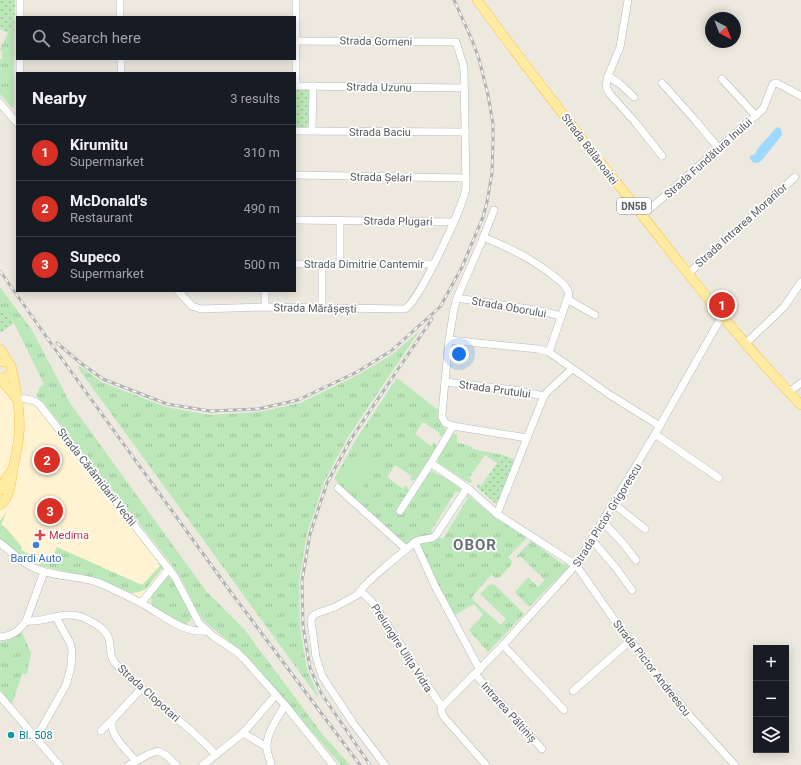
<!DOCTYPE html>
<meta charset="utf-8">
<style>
body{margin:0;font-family:Roboto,sans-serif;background:#242831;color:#f1f3f6}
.controls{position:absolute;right:12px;bottom:12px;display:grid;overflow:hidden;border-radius:0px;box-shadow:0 2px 10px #0003}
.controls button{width:36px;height:36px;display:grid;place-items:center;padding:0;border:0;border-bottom:1px solid #363941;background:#171b24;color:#f1f3f6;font:20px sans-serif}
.compass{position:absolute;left:705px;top:12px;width:36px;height:36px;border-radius:50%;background:#171b24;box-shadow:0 2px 10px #0003;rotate:138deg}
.you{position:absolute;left:459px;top:354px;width:14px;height:14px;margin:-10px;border:3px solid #fff;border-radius:50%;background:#1a73e8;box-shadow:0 0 0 6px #1a73e833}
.badge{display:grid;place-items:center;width:26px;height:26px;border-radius:50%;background:#d93025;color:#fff;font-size:13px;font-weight:700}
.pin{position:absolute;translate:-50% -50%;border:2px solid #fff;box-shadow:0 1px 4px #0006}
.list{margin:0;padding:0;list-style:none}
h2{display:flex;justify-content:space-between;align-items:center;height:52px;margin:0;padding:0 16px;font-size:17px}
h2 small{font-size:13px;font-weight:400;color:#9ea1a6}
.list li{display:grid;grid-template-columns:26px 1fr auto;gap:12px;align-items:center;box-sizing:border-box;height:56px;padding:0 16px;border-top:1px solid #363941}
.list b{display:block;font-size:15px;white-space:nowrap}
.list p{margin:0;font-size:13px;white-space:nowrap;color:#9ea1a6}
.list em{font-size:13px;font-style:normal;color:#9ea1a6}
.icon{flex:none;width:22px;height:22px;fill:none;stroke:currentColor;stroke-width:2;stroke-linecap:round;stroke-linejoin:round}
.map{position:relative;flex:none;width:801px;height:765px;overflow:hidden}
.search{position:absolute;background:#171b24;box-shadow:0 2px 10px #0003;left:16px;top:16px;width:280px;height:44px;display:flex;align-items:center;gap:10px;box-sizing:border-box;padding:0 14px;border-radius:0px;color:#9ea1a6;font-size:15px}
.panel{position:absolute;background:#171b24;box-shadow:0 2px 10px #0003;left:16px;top:72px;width:280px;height:220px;border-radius:0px}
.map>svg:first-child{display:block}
.commercial{fill:#fff3d2}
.grass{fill:url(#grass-tufts)}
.park{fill:url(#park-dots)}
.pitch{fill:#bbe7b9}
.water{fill:#9dd8ff}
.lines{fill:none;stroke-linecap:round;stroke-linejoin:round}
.minor-casing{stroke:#b5b9be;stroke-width:8}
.major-casing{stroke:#fcc249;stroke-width:10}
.minor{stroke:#fff;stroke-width:7}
.major{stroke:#ffeca2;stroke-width:9}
.rail-casing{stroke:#b2b3b3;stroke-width:3}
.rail{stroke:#fff;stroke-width:1.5;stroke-dasharray:4.5;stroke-linecap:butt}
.health-dot{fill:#e0444e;stroke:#fff;stroke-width:1.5}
.shop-dot{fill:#3f7fe0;stroke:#fff;stroke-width:1.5}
.culture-dot{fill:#0f9aa8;stroke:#fff;stroke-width:1.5}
.labels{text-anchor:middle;stroke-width:3.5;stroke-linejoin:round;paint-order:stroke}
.shield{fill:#fff;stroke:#8a8e91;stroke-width:1}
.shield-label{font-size:10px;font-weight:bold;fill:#585d62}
.street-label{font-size:11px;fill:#585d62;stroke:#fff}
.health-label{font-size:11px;fill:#be3a42;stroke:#fff;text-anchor:start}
.shop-label{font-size:11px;fill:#366cbe;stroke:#fff}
.culture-label{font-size:11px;fill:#0d838f;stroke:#fff;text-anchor:start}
.district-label{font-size:15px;font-weight:bold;letter-spacing:1px;fill:#696f74;stroke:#fff}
</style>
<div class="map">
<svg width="801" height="765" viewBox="0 0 801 765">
<defs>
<pattern id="grass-tufts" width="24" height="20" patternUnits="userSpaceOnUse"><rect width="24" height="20" fill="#bbe7b9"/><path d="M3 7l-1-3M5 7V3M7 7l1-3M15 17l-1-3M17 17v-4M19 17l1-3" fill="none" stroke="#9bbe9a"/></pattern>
<pattern id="park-dots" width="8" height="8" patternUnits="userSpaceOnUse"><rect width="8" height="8" fill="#bbe7b9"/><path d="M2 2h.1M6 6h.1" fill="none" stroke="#9bbe9a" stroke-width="1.8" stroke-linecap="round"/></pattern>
</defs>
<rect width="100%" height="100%" fill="#ede9df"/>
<!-- commercial -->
<polygon class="commercial" points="0,379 17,399 34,400 169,569 141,603 102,584 44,572 0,543"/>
<!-- grass -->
<g class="grass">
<polygon points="8,33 14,33 14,107 11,107 0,94 0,59 2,59 2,52 0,49"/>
<polygon points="0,287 32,330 70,403 206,591 244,629 323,735 350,765 341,765 244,654 204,621 197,611 181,578 169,561 43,402 36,396 40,387 44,384 14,323 0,303"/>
<polygon points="420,330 348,437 324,482 307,534 299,581 300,627 307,669 318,695 317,696 78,368 80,366 101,382 166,407 210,415 259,412 300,403 358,375 393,354"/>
<path d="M 397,378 L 438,410 C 439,418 441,425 447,431 L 444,436 L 438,436 L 440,433 L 423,422 L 415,434 L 431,446 L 434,442 L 437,446 L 416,479 L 412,481 L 410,479 L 412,476 L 395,465 L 387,477 L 403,489 L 406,485 L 408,488 L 408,491 L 397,509 L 404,513 L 428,474 L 432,471 L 457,484 L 460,487 L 460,493 L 456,491 L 431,531 L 434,534 L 406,546 L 334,479 L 355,441 Z"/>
<polygon points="453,434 457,434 457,442 472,447 472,449 503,455 497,463 485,455 469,478 473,481 469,483 438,463 438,458"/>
<polygon points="468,495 494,517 527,538 508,557 512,561 511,565 500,577 496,578 491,575 472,597 473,600 501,625 506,619 480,594 489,585 494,584 524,614 488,652 469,630 483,615 474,604 453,616 418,544 439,537 443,539 468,498 465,496"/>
<polygon points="7,511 1,525 6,528 22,547 21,550 49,563 57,547 142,585 160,566 158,563 160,561 163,568 146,589 139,592 131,593 101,580 41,566 24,558 0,539 0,521"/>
<polygon points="531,541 564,565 566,563 569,567 529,607 515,592 528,577 538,587 545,580 520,556 517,558 516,557"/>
<polygon points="167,576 172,577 191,616 191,620 186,624 183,624 155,608 152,605 151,596"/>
<polygon points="22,632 31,653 27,674 22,674 12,704 0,690 0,642 11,639"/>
</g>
<!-- park -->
<g class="park">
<polygon points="0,0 15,0 14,33 8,33 0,29"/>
<rect x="295" y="90" width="14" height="37"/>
<polygon points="0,303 14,323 0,333"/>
<polygon points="503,455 516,460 496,504 477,487 478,484 481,486"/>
</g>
<!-- pitch -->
<polygon class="pitch" points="359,458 375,468 360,491 345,482"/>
<!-- water -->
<path class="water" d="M 777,127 L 781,129 L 782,135 L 761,161 C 756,165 750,162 750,156 L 755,154 L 759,147 Z"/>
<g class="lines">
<defs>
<g id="minor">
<polyline points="120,0 120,17"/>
<polyline points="628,0 620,47 608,76 606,86 609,93 635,122 662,156"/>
<polyline points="20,17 20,0"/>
<polyline points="121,59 121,73"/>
<polyline points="20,73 20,59"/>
<polyline points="608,76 620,84 634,97"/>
<polyline points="722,79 756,116"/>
<polyline points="662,83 695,120 719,149"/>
<polyline points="295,86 464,88"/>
<polyline points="296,86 296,0"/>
<polyline points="0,103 17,123"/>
<polyline points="295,131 465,132"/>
<polyline points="312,131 313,86"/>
<polyline points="295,175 466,178"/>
<polyline points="642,216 763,109 773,84 777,83 801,96"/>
<polyline points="295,220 454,222"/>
<path d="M 483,237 C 510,248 533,259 555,277 C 561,282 567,286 569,294 L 549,352"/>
<polyline points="295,264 434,264"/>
<polyline points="322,264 322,308"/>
<polyline points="340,264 340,220"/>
<polyline points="688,274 795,177"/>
<path d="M 178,291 L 192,306 L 201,309 L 265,307 L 405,309 C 419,301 463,207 466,188 L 464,71 L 463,64 L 456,42 L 295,41"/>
<polyline points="265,291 265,307"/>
<polyline points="457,298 541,311 561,316"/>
<polyline points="567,299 595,315"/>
<polyline points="449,340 538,349 549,352 610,395 660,426"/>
<polyline points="745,344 784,307 801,282"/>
<polyline points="445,382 514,390 544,396"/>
<polyline points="789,392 801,383"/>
<path d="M 17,399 C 26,398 32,399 39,404 L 175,577 L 199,623 L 213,636 L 237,652 L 245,660 L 285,705 L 333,765"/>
<polyline points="453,426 527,438 544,396 547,392 572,369"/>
<polyline points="655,434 719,478"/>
<polyline points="431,463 453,426 445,423 442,417 442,413 449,340 454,309 457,298 481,243 494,210"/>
<polyline points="338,488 406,549"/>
<polyline points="614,504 645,529"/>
<polyline points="400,511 431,463 470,490 497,514 576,565 613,618 656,674 690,716 735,765"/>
<polyline points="497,514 527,438"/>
<polyline points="603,522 622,542 636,560"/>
<polyline points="592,540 616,568 632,590"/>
<polyline points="415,542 435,586 480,670"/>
<path d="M 0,543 C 11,551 21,562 34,568 C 55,578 81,575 102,584 C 115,590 128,596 141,603 C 162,614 181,633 207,631"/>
<polyline points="360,592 365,595 372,602 442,707"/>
<polyline points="141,603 169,569"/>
<path d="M 26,621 C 45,623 64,610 82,617 C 95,623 110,630 110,646 C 111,652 110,657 115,663 C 145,697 186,721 216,755"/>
<path d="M 0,637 C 12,636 19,631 26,621 L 44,572"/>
<polyline points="503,645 564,710"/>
<polyline points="475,674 542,749"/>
<polyline points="573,691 630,641"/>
<polyline points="0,696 59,765"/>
<polyline points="442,707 503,645 576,565 655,434 722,316"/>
<polyline points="442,707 441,711 444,717 486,765"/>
<polyline points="101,731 113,719"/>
<polyline points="243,733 267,747"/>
<polyline points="36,738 66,685 71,667 72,651 70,643 56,617"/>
<path d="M 136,761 C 127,751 107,733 113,719 L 142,688"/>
<polyline points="129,765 149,754 158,751 166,755 176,765"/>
<polyline points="203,765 243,733 276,695"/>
<path d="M 271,765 C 270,760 268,755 267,750 C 265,734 278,718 285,705"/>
<polyline points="385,765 353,723 322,676 316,657 311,621 312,617 315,614 335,607 357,595 366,584 386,566 415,542 420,540 432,538 436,535 467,488"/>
</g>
<g id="major">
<path d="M 477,0 C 527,68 579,136 632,202 C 686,272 740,341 801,405"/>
<polyline points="0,349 8,362"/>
<path d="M 0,362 C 7,360 12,364 12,371 L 8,377 L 0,378"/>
<polyline points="0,378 17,399"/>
<polyline points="0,490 5,480 13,469"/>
<path d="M 0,505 C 11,496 11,481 13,469 C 15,458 18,447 19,435 C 21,414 17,392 12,371"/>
</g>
</defs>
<!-- minor casing -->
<use href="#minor" class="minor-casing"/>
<!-- major casing -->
<use href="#major" class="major-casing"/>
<!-- minor -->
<use href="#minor" class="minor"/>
<!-- major -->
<use href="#major" class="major"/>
<defs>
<g id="rail">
<polyline points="0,271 62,359 230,591 360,765"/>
<polyline points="57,343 82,364 103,379 167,404 210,411 258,409 298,400 357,372 391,351 440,307 462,267 483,217 487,202 492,173 493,142 493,124 488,95 479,59 472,40 454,0"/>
<polyline points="370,765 321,693 310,668 303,626 302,581 310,534 327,483 351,439 432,319"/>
</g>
</defs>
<!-- rail casing -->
<use href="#rail" class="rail-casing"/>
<!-- rail -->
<use href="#rail" class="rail"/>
</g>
<!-- markers -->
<path class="health-dot" d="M38 529h4v4h4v4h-4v4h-4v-4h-4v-4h4z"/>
<circle class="shop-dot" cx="36" cy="545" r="4"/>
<circle class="culture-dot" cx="11" cy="735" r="4"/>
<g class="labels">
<!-- shield labels -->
<rect class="shield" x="617" y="198" width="34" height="16" rx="3"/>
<g class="shield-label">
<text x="634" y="210">DN5B</text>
</g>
<!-- street labels -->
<g class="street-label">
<text transform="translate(376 41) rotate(1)" y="4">Strada Gorneni</text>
<text transform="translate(379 87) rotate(1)" y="4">Strada Uzunu</text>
<text x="380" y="136">Strada Baciu</text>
<text transform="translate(590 149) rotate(53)" y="4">Strada Bălănoaiei</text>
<text transform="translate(708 158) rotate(-42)" y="4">Strada Fundătura Inului</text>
<text transform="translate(381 177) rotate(1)" y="4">Strada Șelari</text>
<text transform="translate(398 221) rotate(1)" y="4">Strada Plugari</text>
<text transform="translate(741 225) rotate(-42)" y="4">Strada Intrarea Morarilor</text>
<text x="364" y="268">Strada Dimitrie Cantemir</text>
<text transform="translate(509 307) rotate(10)" y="4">Strada Oborului</text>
<text transform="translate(315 308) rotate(1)" y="4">Strada Mărășești</text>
<text transform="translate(495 389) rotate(8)" y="4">Strada Prutului</text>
<text transform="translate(97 477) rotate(52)" y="4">Strada Cărămidarii Vechi</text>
<text transform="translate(607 515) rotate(-58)" y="4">Strada Pictor Grigorescu</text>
<text transform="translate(402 648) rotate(57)" y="4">Prelungire Ulița Vidra</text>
<text transform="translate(652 668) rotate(52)" y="4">Strada Pictor Andreescu</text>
<text transform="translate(149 693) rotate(42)" y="4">Strada Clopotari</text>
<text transform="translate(509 712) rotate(48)" y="4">Intrarea Păltiniș</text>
</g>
<!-- health labels -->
<g class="health-label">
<text x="49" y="539">Medima</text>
</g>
<!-- shop labels -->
<g class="shop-label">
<text x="36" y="562">Bardi Auto</text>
</g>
<!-- culture labels -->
<g class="culture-label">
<text x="19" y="739">Bl. 508</text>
</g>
<!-- district labels -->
<g class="district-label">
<text x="475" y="550">OBOR</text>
</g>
</g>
</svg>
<div class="controls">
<button>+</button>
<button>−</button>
<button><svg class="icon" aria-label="layers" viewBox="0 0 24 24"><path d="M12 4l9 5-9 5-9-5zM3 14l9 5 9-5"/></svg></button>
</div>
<svg class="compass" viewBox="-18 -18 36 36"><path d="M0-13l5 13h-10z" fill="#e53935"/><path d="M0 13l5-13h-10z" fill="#9ea1a6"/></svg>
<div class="you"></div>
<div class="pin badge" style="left:722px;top:305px">1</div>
<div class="pin badge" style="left:47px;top:460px">2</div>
<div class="pin badge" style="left:50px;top:511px">3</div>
<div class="search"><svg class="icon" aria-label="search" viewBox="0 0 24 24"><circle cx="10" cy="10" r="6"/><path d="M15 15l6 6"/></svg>Search here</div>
<section class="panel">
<h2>Nearby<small>3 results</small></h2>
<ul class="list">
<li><span class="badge">1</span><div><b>Kirumitu</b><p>Supermarket</p></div><em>310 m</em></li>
<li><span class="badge">2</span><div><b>McDonald's</b><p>Restaurant</p></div><em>490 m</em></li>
<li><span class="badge">3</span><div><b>Supeco</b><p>Supermarket</p></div><em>500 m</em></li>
</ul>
</section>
</div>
